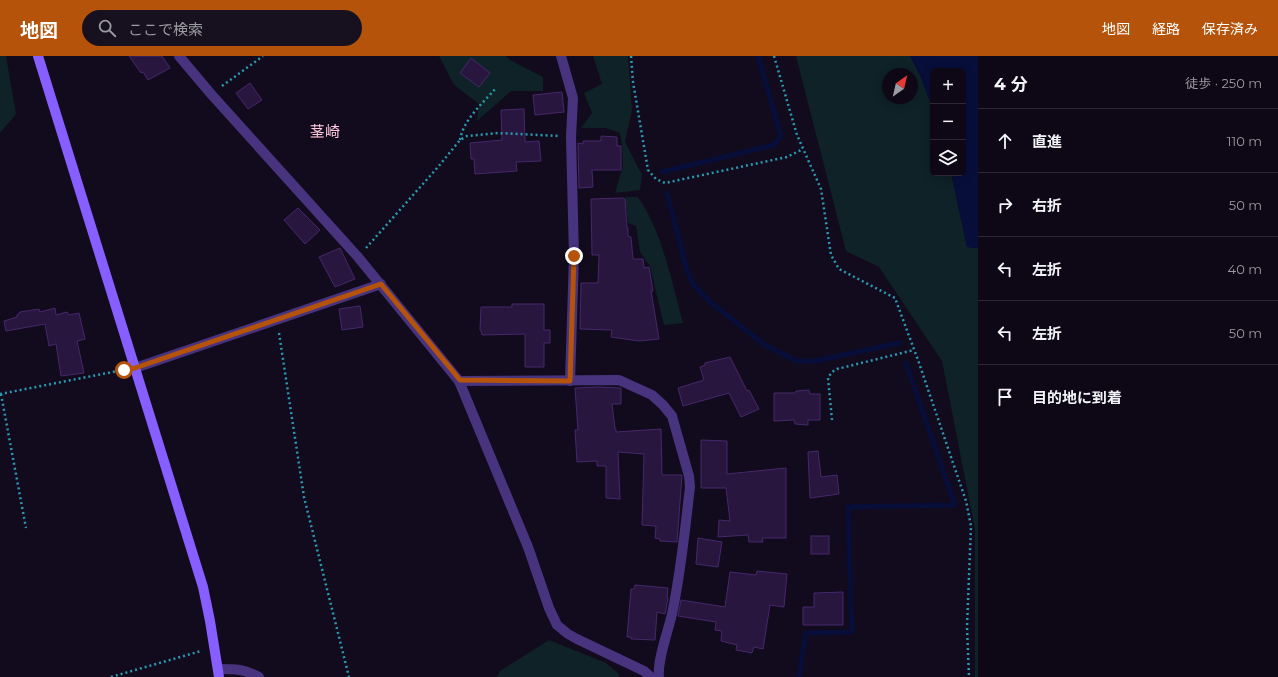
<!DOCTYPE html>
<html lang="ja">
<meta charset="utf-8">
<style>
body{margin:0;font-family:Montserrat,"Noto Sans JP",sans-serif;background:#17111f;color:#f1f3f6}
.controls{position:absolute;right:12px;top:12px;display:grid;overflow:hidden;border-radius:6px;box-shadow:0 2px 10px #0003}
.controls button{width:36px;height:36px;display:grid;place-items:center;padding:0;border:0;border-bottom:1px solid #2e2935;background:#0e0816;color:#f1f3f6;font:20px sans-serif}
.compass{position:absolute;left:882px;top:12px;width:36px;height:36px;border-radius:50%;background:#0e0816;box-shadow:0 2px 10px #0003;rotate:34deg}
.stop{position:absolute;width:12px;height:12px;margin:-9px;border:3px solid #b45309;border-radius:50%;background:#fff}
.stop.end{background:#b45309;border-color:#fff;box-shadow:0 1px 4px #0008}
.list{margin:0;padding:0;list-style:none}
h2{display:flex;justify-content:space-between;align-items:center;height:52px;margin:0;padding:0 16px;font-size:17px}
h2 small{font-size:13px;font-weight:400;color:#9b9aa1}
.list li{display:grid;grid-template-columns:26px 1fr auto;gap:12px;align-items:center;box-sizing:border-box;height:64px;padding:0 16px;border-top:1px solid #2e2935}
.list b{display:block;font-size:15px;white-space:nowrap}
.list em{font-size:13px;font-style:normal;color:#9b9aa1}
.icon{flex:none;width:22px;height:22px;fill:none;stroke:currentColor;stroke-width:2;stroke-linecap:round;stroke-linejoin:round}
.map{position:relative;flex:none;width:978px;height:621px;overflow:hidden}
header{display:flex;align-items:center;gap:24px;box-sizing:border-box;height:56px;padding:0 20px;background:#b45309;color:#fff}
header strong{font-size:19px}
nav{display:flex;gap:22px;margin-inline-start:auto;font-size:14px}
.search{width:280px;height:36px;background:#17111f;display:flex;align-items:center;gap:10px;box-sizing:border-box;padding:0 14px;border-radius:22px;color:#9b9aa1;font-size:15px}
main{display:flex}
aside{flex:1;background:#0e0816}
.map>svg:first-child{display:block}
.green{fill:#0e2227;fill-rule:evenodd}
.water{fill:#070e3a}
.lines{fill:none;stroke-linecap:round;stroke-linejoin:round}
.stream{stroke:#070e3a;stroke-width:5}
.building{fill:#28163e;stroke:#45286b}
.path{stroke:#299ab1;stroke-width:2.5;stroke-dasharray:2 3;stroke-linecap:butt}
.street{stroke:#48347e;stroke-width:10}
.secondary{stroke:#875eff;stroke-width:10}
.route{stroke:#b45309;stroke-width:5}
.labels{text-anchor:middle;stroke-width:4;stroke-linejoin:round;paint-order:stroke}
.quarter-label{font-size:15px;fill:#ffc9df;stroke:#120b1d}
</style>
<header>
<strong>地図</strong>
<div class="search"><svg class="icon" aria-label="search" viewBox="0 0 24 24"><circle cx="10" cy="10" r="6"/><path d="M15 15l6 6"/></svg>ここで検索</div>
<nav><a>地図</a><a>経路</a><a>保存済み</a></nav>
</header>
<main>
<div class="map">
<svg width="978" height="621" viewBox="0 0 978 621">
<rect width="100%" height="100%" fill="#120b1d"/>
<!-- green -->
<g class="green">
<polygon points="0,0 6,0 16,58 0,77"/>
<polygon points="439,0 506,0 510,4 543,21 543,35 511,35 477,65 479,48 454,29"/>
<polygon points="593,0 628,0 632,54 625,86 642,119 640,134 615,137 623,110 622,89 620,77 606,72 581,72 592,57 584,37 602,28"/>
<path d="M 796,0 L 910,0 L 921,21 L 933,54 L 933,117 L 951,117 L 967,191 L 978,192 L 978,621 L 975,621 L 975,473 L 942,305 L 879,211 L 846,195 ZM 888,18 L 912,18 L 912,42 L 888,42 Z"/>
<path d="M 625,141 L 638,141 C 662,175 672,227 683,267 L 664,269 L 650,210 L 640,196 L 636,170 L 628,167 Z"/>
<polygon points="549,584 606,607 619,618 619,621 497,621 500,615"/>
</g>
<!-- water -->
<polygon class="water" points="910,0 978,0 978,192 967,191 951,117 963,117 963,15 933,15 933,54 921,21"/>
<g class="lines">
<!-- stream -->
<g class="stream">
<polyline points="662,116 774,89 781,80 758,0"/>
<polyline points="667,137 687,214 693,228 710,246 765,289 797,305 815,305 900,287"/>
<polyline points="799,621 806,577 852,576 848,451 955,449 906,307"/>
</g>
</g>
<!-- building -->
<g class="building">
<polygon points="129,0 162,0 170,12 148,24 143,16 141,17"/>
<polygon points="471,2 490,17 479,31 460,17"/>
<polygon points="250,27 262,44 248,53 236,37"/>
<polygon points="562,36 564,56 535,59 533,39"/>
<polygon points="524,53 525,86 539,85 541,105 516,106 517,115 475,118 474,103 471,103 470,87 502,84 501,54"/>
<polygon points="601,80 617,81 617,90 621,90 621,114 592,114 593,131 579,132 578,87 583,88 583,85 601,85"/>
<polygon points="623,142 625,143 627,172 628,172 628,180 631,181 633,203 643,203 644,212 649,211 653,235 651,235 659,283 639,285 611,281 612,274 580,273 581,227 598,227 599,199 592,199 591,143"/>
<polygon points="298,152 320,174 305,188 284,164"/>
<polygon points="340,192 355,223 335,231 319,201"/>
<polygon points="512,248 544,248 544,274 550,274 550,287 544,287 544,311 525,311 525,278 482,279 481,275 480,274 481,251 512,251"/>
<polygon points="360,250 363,271 342,274 339,253"/>
<polygon points="55,252 56,259 67,256 69,259 79,257 85,283 77,285 84,317 61,320 56,288 49,290 45,268 6,275 4,265 17,261 17,259 20,256 39,253 40,256"/>
<polygon points="730,301 747,335 749,334 759,353 741,361 729,337 683,350 678,332 704,324 700,311 705,309 705,307"/>
<polygon points="598,331 621,332 621,348 612,348 615,373 616,373 616,376 661,373 662,419 682,419 677,486 660,485 660,483 655,482 656,470 642,469 644,398 618,396 620,443 606,442 606,410 597,410 597,405 577,406 575,374 578,374 575,332"/>
<polygon points="809,334 810,338 820,338 820,364 808,364 808,369 795,368 794,364 774,365 774,337 794,337 796,335"/>
<polygon points="701,384 727,385 727,418 786,412 786,482 762,482 763,486 749,486 748,479 718,481 719,464 730,465 726,432 701,432"/>
<polygon points="818,395 821,421 837,419 839,438 810,442 808,396"/>
<rect x="811" y="480" width="18" height="18"/>
<polygon points="698,482 722,486 718,511 696,508"/>
<polygon points="757,515 787,518 784,551 770,549 763,593 754,591 752,597 736,594 737,589 721,585 722,575 715,574 716,566 678,560 681,544 725,551 730,516 756,519"/>
<polygon points="635,529 668,532 667,542 668,542 665,558 657,556 655,584 631,583 631,581 627,581 631,533 634,533"/>
<polygon points="843,536 843,569 803,569 803,551 814,551 814,537"/>
</g>
<g class="lines">
<!-- path -->
<g class="path">
<polyline points="631,0 633,26 648,114 656,123 665,127 787,101 803,93"/>
<polyline points="774,0 797,79 821,133 831,199 839,213 895,242 918,304 966,445 971,470 967,571 969,621"/>
<polyline points="222,30 263,0"/>
<path d="M 460,84 C 463,64 483,47 496,32"/>
<polyline points="366,192 438,111 460,84 467,80 498,77 559,80"/>
<polyline points="279,277 304,441 349,621"/>
<polyline points="0,338 123,314"/>
<polyline points="1,338 26,472"/>
<polyline points="832,364 828,322 832,316 837,313 914,294"/>
<polyline points="111,621 201,595"/>
</g>
<!-- street -->
<g class="street">
<polyline points="179,0 211,38 358,201 459,325 528,491 549,552 557,569 568,578 577,583 644,615 651,621"/>
<polyline points="561,0 573,42 571,81 574,200 570,325"/>
<polyline points="135,312 381,228"/>
<path d="M 459,325 L 619,324 L 652,339 L 663,349 L 672,360 L 689,420 L 690,431 C 685,473 681,516 672,558 C 668,576 657,604 659,621"/>
<path d="M 219,613 C 237,613 243,613 259,621"/>
</g>
<!-- secondary -->
<polyline class="secondary" points="38,0 203,531 210,565 219,621"/>
</g>
<g class="lines">
<!-- route -->
<polyline class="route" points="124,314 135,312 381,228 460,324 570,325 574,200"/>
</g>
<g class="labels">
<!-- quarter labels -->
<g class="quarter-label">
<text x="325" y="81">茎崎</text>
</g>
</g>
</svg>
<div class="controls">
<button>+</button>
<button>−</button>
<button><svg class="icon" aria-label="layers" viewBox="0 0 24 24"><path d="M12 4l9 5-9 5-9-5zM3 14l9 5 9-5"/></svg></button>
</div>
<svg class="compass" viewBox="-18 -18 36 36"><path d="M0-13l5 13h-10z" fill="#e53935"/><path d="M0 13l5-13h-10z" fill="#9b9aa1"/></svg>
<div class="stop" style="left:124px;top:314px"></div>
<div class="stop end" style="left:574px;top:200px"></div>
</div>
<aside>
<h2>4 分<small>徒歩 · 250 m</small></h2>
<ul class="list">
<li><svg class="icon" aria-label="ahead" viewBox="0 0 24 24"><path d="M12 20V5M6 11l6-6 6 6"/></svg><div><b>直進</b></div><em>110 m</em></li>
<li><svg class="icon" aria-label="right" viewBox="0 0 24 24"><path d="M7 20v-9h11M14 6l5 5-5 5"/></svg><div><b>右折</b></div><em>50 m</em></li>
<li><svg class="icon" aria-label="left" viewBox="0 0 24 24"><path d="M17 20v-9H6M10 6l-5 5 5 5"/></svg><div><b>左折</b></div><em>40 m</em></li>
<li><svg class="icon" aria-label="left" viewBox="0 0 24 24"><path d="M17 20v-9H6M10 6l-5 5 5 5"/></svg><div><b>左折</b></div><em>50 m</em></li>
<li><svg class="icon" aria-label="arrive" viewBox="0 0 24 24"><path d="M6 21V4h12l-3 4 3 4H6"/></svg><div><b>目的地に到着</b></div></li>
</ul>
</aside>
</main>
